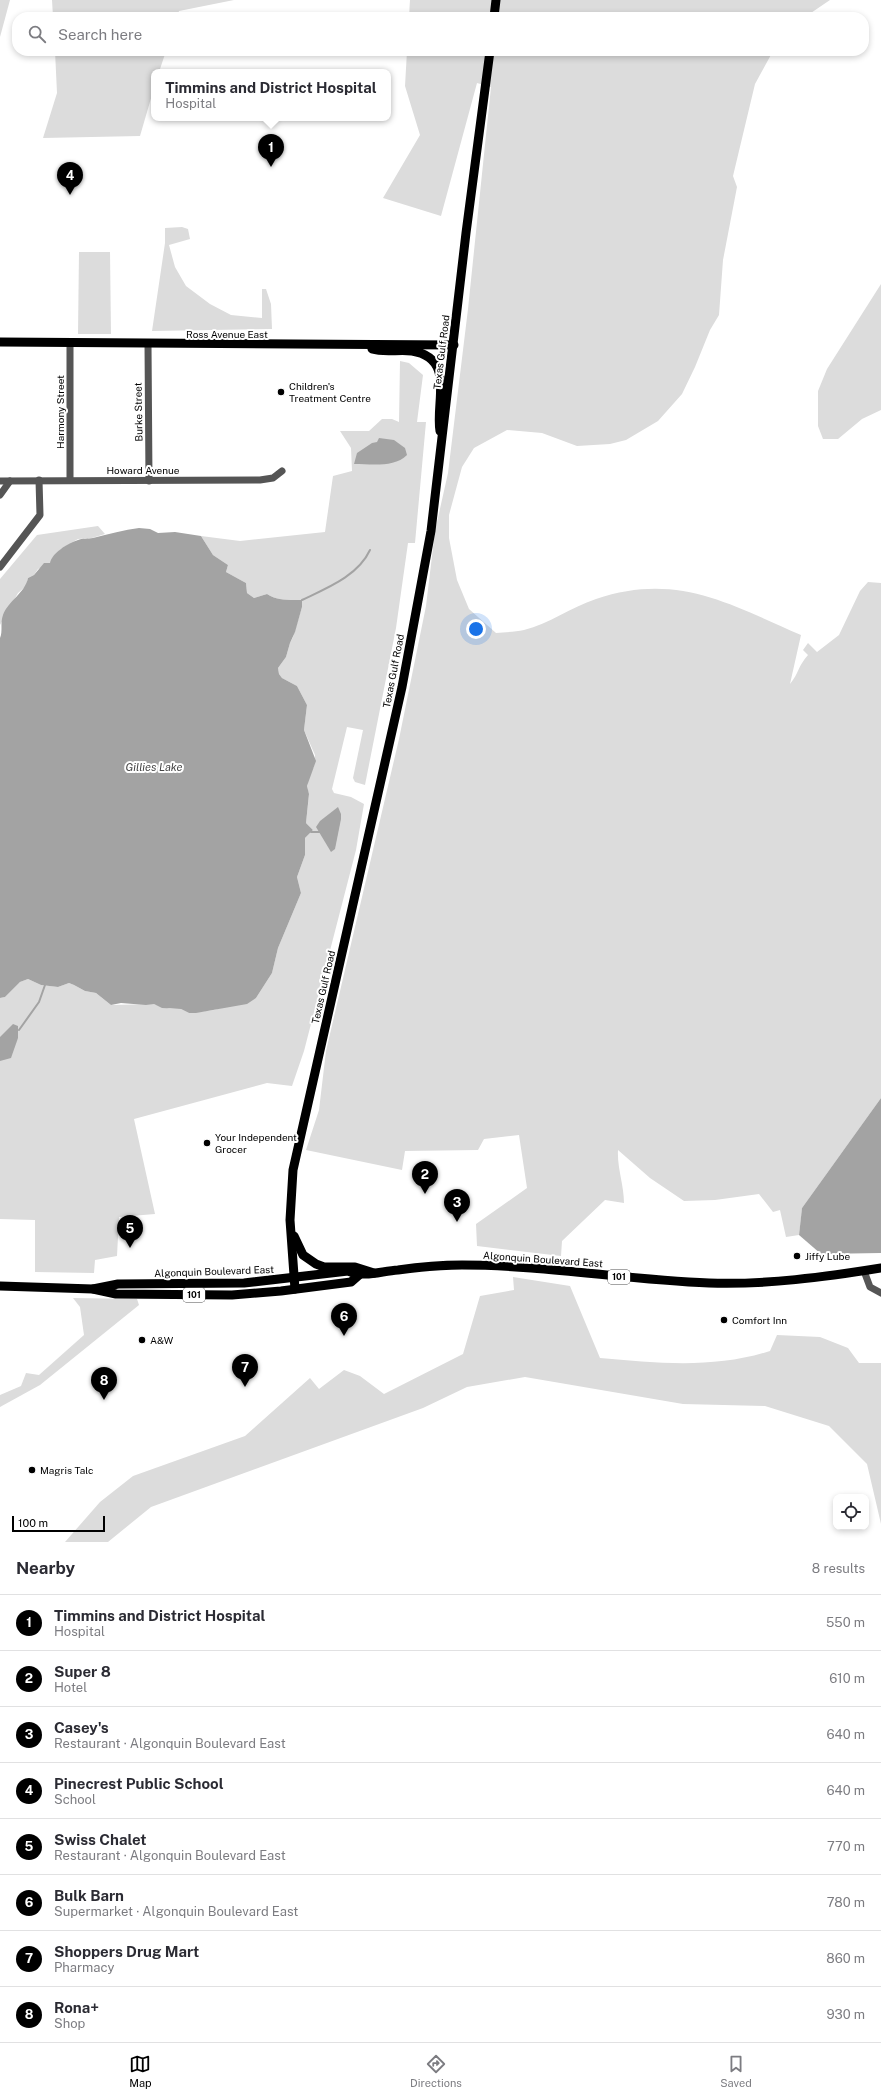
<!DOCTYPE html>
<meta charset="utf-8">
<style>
body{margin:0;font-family:"Public Sans",sans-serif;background:#f7f7f7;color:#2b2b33}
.controls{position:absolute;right:12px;bottom:12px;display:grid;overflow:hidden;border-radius:8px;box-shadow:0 2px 6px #0003}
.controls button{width:36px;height:36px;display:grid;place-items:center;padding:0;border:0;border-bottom:1px solid #e1e1e2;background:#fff;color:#2b2b33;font:20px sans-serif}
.scale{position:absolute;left:12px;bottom:10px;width:93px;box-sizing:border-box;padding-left:4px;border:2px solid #000;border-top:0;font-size:11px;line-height:14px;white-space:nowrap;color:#000;-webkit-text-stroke:3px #fff;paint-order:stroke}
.you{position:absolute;left:476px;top:629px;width:14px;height:14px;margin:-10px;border:3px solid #fff;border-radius:50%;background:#1a73e8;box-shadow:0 0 0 6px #1a73e833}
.badge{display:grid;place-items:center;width:26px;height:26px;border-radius:50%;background:#000;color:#fff;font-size:13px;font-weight:700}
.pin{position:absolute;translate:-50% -33px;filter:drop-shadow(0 1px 2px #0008)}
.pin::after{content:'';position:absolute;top:21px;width:14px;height:12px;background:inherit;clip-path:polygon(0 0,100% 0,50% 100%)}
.popup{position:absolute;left:151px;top:69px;width:240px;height:52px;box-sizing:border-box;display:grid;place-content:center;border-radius:8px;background:#fff;filter:drop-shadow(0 1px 3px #0005);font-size:13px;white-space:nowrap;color:#7c7c81}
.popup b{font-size:15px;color:#2b2b33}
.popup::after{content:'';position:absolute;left:50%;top:100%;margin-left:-8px;border:8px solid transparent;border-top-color:#fff}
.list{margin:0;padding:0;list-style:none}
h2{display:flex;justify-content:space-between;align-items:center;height:52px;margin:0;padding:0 16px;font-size:17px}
h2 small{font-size:13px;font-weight:400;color:#7c7c81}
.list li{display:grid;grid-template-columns:26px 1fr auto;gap:12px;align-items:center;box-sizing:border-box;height:56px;padding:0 16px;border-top:1px solid #e1e1e2}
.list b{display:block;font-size:15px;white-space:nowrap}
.list p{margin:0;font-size:13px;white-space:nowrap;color:#7c7c81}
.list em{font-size:13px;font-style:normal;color:#7c7c81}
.icon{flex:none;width:22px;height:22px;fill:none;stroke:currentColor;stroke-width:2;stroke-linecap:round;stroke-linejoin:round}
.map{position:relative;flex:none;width:881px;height:1542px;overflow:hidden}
.search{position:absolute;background:#fff;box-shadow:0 2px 6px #0003;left:12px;right:12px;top:12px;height:44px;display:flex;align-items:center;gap:10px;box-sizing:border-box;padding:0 14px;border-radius:16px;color:#7c7c81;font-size:15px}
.sheet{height:500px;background:#fff}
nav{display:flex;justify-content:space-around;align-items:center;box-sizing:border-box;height:56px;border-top:1px solid #e1e1e2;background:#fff;font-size:11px;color:#7c7c81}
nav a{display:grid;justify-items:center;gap:2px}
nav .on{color:#000}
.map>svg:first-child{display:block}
.green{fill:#dcdcdc}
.water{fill:#a3a3a3}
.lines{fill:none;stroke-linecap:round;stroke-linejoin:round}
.stream{stroke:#a3a3a3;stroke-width:2}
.minor{stroke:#555;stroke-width:7}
.major{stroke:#000;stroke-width:9}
.poi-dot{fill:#000;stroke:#fff;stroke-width:1.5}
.labels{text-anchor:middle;stroke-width:4;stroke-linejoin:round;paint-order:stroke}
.shield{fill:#fff;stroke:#4c4c4c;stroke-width:1}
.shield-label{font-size:9px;font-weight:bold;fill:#000}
.street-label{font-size:10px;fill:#000;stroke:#fff}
.poi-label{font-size:10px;fill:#000;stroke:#fff;text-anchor:start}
.water-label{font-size:11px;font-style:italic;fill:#444;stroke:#fff}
</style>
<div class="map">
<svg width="881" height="1542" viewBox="0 0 881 1542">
<rect width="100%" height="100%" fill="#fff"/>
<!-- green -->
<g class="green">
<polygon points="0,0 10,0 0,37"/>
<polygon points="52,0 234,0 179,11 177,17 53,17"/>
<polygon points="410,0 830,0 805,17 409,17"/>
<polygon points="55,51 166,51 159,72 154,72 154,88 140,136 43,138 57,93"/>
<path d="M 407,51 L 773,51 L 755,84 L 733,176 L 737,187 L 723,260 L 719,315 L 710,330 L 695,367 L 682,394 L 658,421 L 626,440 L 610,444 L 577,446 L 542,433 L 507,430 L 474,448 L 462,467 L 449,515 L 449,538 L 457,580 L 469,609 L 496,633 C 505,632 515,632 524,630 C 549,624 571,607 596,599 C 677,572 729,604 801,635 L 790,684 C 799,673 798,666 808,655 L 803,650 L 808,643 L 817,652 L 839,635 L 860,591 L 868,582 L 881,583 L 881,1098 L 802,1208 L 799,1235 L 786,1237 L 780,1210 L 773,1212 L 759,1194 L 715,1200 L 684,1201 L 650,1178 L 618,1150 C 617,1168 624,1185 624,1203 L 605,1200 L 562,1241 L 561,1256 L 477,1246 L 476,1224 L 527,1188 L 519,1135 L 484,1139 L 478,1150 L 405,1151 L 402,1170 L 306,1150 L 319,1110 L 326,1051 L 399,739 L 426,606 L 435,531 L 448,473 L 468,309 L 491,87 L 477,83 L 441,216 L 383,198 L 420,135 L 405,86 Z"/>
<polygon points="182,227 188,229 190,239 169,245 175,267 186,286 210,304 231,315 262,318 262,289 266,289 271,304 272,329 152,331 165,243 165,228"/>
<polygon points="79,252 110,252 111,334 78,334"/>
<polygon points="881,284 881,410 862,419 838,439 823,439 818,426 818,391 827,369"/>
<path d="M 400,361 L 409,363 L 423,375 L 417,422 L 426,422 L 415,543 L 408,543 L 396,628 L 365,785 L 355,782 L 353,778 L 363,730 L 347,727 L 332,789 L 334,793 L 351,797 L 364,804 L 356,850 L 304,1051 L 292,1086 L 267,1083 L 134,1119 L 155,1214 L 119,1217 L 117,1256 L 95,1260 L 94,1273 L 35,1272 L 35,1220 L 0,1219 L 0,998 L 5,997 L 20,982 L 28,979 L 41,985 L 58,987 L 69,983 L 74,985 L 85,991 L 96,993 L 111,1005 L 154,1004 L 170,1009 L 181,1009 L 189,1013 L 214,1010 L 256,998 L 272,973 L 278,948 L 301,893 L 297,877 L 305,855 L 305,838 L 313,830 L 306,823 L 309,795 L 307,786 L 311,770 L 314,767 L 315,755 L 304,730 L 307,705 L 297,686 L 282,678 L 279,674 L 278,668 L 286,657 L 290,643 L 293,637 L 302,607 L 302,600 C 290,600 277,601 267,594 L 254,598 L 247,593 L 246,583 L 226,572 L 228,565 L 213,555 L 201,536 L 240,541 L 325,532 L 333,476 L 352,471 L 351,448 L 340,431 L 369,431 L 382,419 L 392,419 L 399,422 Z"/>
<polygon points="98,526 105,534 92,538 78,539 64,547 56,553 50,564 38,569 34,575 28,578 26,586 18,593 0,625 0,638 0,579 37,535"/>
<path d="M 513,1277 L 570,1286 L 600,1358 C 656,1363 715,1369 770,1351 L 777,1335 L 820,1337 L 848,1348 L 859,1363 L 881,1363 L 881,1524 L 867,1464 L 829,1426 L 765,1406 L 683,1404 L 525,1377 L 467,1387 L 423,1408 L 151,1507 L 108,1542 L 65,1542 L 100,1502 L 133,1476 L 245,1436 L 310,1378 L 319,1389 L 344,1370 L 360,1376 L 384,1394 L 463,1354 L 480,1296 L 514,1290 Z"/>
<polygon points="73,1298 137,1299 139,1305 40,1385 0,1407 0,1395 21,1386 26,1373 39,1375 84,1335 80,1307"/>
</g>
<!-- water -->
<g class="water">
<path d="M 379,438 L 394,440 L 405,448 L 407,455 C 394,468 371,464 354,464 L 357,453 L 372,443 L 377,442 Z"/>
<path d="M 139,528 L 150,529 L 158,533 L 175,532 L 201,536 L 213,555 L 228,565 L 226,572 L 246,583 L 247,593 L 254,598 L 267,594 C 277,601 290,600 302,600 L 302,607 L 295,632 L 290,643 L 286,657 L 278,668 L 279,674 L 282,678 L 297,686 L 307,705 L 304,730 L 316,761 L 307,786 L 309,794 L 306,823 L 313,830 L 305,838 L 305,855 L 297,877 L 301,893 L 278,948 L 272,973 L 256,998 L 247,1004 L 196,1013 L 189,1013 L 181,1009 L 162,1008 L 154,1004 L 146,1005 L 121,1003 L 111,1005 L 96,993 L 85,991 L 74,985 L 69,983 L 58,987 L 41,985 L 28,979 L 20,982 L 5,997 L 0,998 L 0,638 C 3,631 0,623 3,615 C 8,601 25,593 28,578 L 34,575 L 44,563 L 50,563 C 52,553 68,543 78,540 C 82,538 88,539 93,538 C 109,534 124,530 139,528 Z"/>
<polygon points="338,807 341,814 341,819 335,849 331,852 316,827 320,821"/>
<polygon points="13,1024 18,1026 18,1038 11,1058 0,1061 0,1037"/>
<polygon points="881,1098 881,1253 821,1254 799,1235 802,1208"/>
</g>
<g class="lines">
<!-- stream -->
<g class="stream">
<path d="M 302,600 C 327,588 358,576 370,550"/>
<polyline points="311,832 320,832"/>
<polyline points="19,1030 39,1002 45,985"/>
</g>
<!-- minor -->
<g class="minor">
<polyline points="148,344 149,481"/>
<polyline points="70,480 70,343"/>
<polyline points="0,481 260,480 273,478 282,471"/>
<polyline points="0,495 10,481"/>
<polyline points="0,567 40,515 39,480"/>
<polyline points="864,1271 870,1287 881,1293"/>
</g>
<!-- major -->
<g class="major">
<polyline points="494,17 496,0"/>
<polyline points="0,342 454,345"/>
<path d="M 372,349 C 385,353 399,349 412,351 C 456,358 435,402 440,431"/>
<polyline points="294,1236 303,1255 316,1264 324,1267 355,1267 374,1273"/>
<polyline points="0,1286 93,1289 116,1294 232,1295 281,1291 351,1282 359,1275"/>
<path d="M 93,1289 L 118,1284 L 244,1283 L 348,1271 C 365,1278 381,1271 398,1270 C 419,1267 441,1265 462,1265 C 545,1265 627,1280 709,1283 C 766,1285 825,1277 881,1268"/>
<polyline points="295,1289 290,1220 293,1170 402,687 431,531 466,233 490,51"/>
</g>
</g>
<!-- markers -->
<g class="poi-dot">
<circle cx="281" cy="392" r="4"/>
<circle cx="207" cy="1143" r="4"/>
<circle cx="797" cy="1256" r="4"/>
<circle cx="724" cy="1320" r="4"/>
<circle cx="142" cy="1340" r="4"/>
<circle cx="32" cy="1470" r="4"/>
</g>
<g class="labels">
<!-- shield labels -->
<g class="shield">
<rect x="608" y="1270" width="22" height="14" rx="3"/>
<rect x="183" y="1288" width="22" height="14" rx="3"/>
</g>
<g class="shield-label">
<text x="619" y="1280">101</text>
<text x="194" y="1298">101</text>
</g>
<!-- street labels -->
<g class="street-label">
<text x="227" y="338">Ross Avenue East</text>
<text transform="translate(441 352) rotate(-83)" y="4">Texas Gulf Road</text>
<text transform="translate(60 412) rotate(-90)" y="4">Harmony Street</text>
<text transform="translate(138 412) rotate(-91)" y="4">Burke Street</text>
<text x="143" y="474">Howard Avenue</text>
<text transform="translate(393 671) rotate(-79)" y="4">Texas Gulf Road</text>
<text transform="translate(323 987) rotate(-77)" y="4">Texas Gulf Road</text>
<text transform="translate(543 1259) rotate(4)" y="4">Algonquin Boulevard East</text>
<text transform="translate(214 1271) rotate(-2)" y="4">Algonquin Boulevard East</text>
</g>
<!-- poi labels -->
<g class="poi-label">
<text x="289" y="390">Children's<tspan x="289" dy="12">Treatment Centre</tspan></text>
<text x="215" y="1141">Your Independent<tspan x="215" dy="12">Grocer</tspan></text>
<text x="805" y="1260">Jiffy Lube</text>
<text x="732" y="1324">Comfort Inn</text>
<text x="150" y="1344">A&amp;W</text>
<text x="40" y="1474">Magris Talc</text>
</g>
<!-- water labels -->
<g class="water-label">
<text x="154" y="771">Gillies Lake</text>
</g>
</g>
</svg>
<div class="controls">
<button><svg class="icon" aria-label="locate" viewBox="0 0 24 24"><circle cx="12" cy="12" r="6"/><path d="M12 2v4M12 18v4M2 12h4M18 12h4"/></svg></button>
</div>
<div class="scale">100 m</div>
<div class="you"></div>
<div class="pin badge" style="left:271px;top:167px">1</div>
<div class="popup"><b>Timmins and District Hospital</b>Hospital</div>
<div class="pin badge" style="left:425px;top:1194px">2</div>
<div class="pin badge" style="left:457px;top:1222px">3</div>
<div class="pin badge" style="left:70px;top:195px">4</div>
<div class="pin badge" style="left:130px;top:1248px">5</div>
<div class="pin badge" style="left:344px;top:1336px">6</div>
<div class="pin badge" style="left:245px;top:1387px">7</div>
<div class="pin badge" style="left:104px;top:1400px">8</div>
<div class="search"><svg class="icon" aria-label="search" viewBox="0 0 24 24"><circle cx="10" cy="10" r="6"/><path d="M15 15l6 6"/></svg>Search here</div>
</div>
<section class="sheet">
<h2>Nearby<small>8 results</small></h2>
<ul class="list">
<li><span class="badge">1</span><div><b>Timmins and District Hospital</b><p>Hospital</p></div><em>550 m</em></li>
<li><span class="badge">2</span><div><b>Super 8</b><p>Hotel</p></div><em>610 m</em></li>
<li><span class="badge">3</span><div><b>Casey's</b><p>Restaurant · Algonquin Boulevard East</p></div><em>640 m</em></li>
<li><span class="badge">4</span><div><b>Pinecrest Public School</b><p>School</p></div><em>640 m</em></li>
<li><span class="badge">5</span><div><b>Swiss Chalet</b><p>Restaurant · Algonquin Boulevard East</p></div><em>770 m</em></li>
<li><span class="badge">6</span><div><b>Bulk Barn</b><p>Supermarket · Algonquin Boulevard East</p></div><em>780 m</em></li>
<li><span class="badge">7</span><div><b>Shoppers Drug Mart</b><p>Pharmacy</p></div><em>860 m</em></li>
<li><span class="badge">8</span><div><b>Rona+</b><p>Shop</p></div><em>930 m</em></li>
</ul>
</section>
<nav>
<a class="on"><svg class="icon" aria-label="map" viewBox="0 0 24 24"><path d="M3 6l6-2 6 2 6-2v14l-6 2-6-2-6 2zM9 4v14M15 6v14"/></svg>Map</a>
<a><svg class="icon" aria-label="directions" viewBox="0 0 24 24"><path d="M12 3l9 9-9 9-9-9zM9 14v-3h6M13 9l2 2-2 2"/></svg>Directions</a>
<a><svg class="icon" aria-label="saved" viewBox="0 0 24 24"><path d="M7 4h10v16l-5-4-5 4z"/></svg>Saved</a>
</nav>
